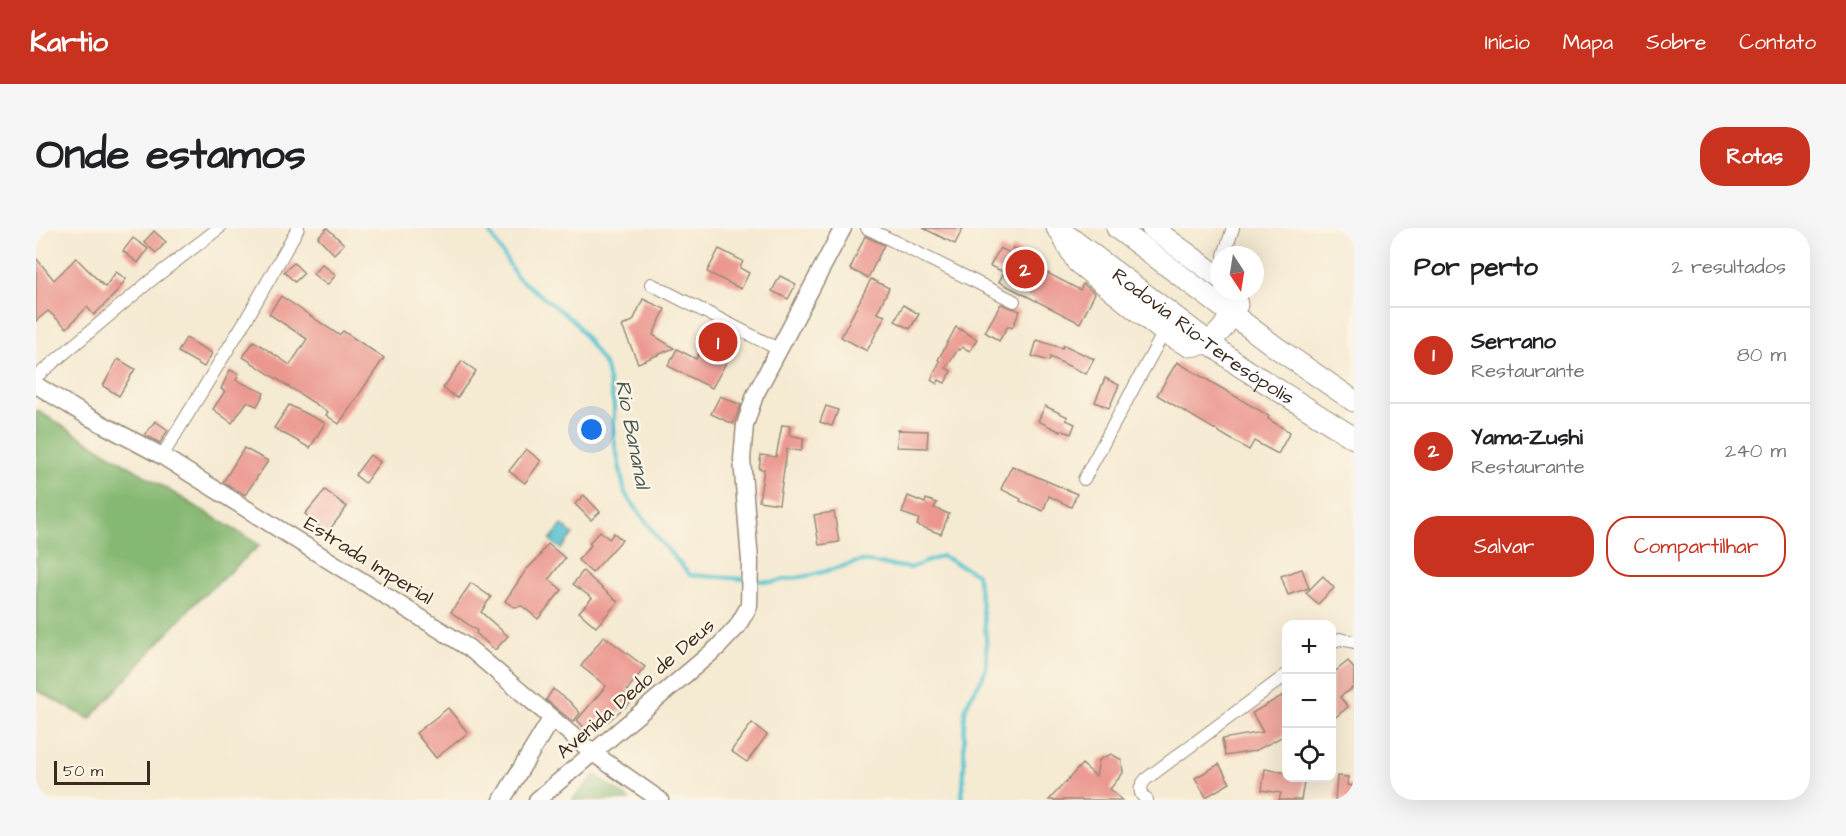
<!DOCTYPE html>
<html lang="pt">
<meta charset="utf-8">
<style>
body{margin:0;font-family:"Architects Daughter",sans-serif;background:#f6f6f6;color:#202124}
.controls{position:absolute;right:18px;bottom:18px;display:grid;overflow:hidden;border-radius:12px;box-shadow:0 6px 24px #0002}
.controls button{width:54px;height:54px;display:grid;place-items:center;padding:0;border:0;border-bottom:2px solid #e0e0e0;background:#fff;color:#202124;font:30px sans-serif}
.compass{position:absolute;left:1174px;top:18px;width:54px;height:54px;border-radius:50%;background:#fff;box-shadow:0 6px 24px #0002;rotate:168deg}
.scale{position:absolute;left:18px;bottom:15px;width:96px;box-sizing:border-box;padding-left:6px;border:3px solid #3b2a1e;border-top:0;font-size:16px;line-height:21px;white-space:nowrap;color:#3b2a1e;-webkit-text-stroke:4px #fcf5e5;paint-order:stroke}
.you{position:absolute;left:556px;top:202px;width:21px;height:21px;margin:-15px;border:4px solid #fff;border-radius:50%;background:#1a73e8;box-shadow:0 0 0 9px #1a73e833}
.badge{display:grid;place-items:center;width:39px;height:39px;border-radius:50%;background:#c8321e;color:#fff;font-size:20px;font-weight:700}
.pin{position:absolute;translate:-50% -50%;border:3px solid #fff;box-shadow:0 2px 6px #0006}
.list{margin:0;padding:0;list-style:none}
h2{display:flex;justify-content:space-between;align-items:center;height:78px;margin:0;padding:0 24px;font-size:26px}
h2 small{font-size:20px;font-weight:400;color:#757577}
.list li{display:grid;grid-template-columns:39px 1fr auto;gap:18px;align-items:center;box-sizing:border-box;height:96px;padding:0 24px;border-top:2px solid #e0e0e0}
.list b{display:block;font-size:22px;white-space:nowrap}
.list p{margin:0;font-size:20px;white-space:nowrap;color:#757577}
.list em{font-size:20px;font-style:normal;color:#757577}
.actions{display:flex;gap:12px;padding:18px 24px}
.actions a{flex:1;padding:14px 0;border:2px solid #c8321e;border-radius:24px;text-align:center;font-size:21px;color:#c8321e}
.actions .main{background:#c8321e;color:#fff}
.icon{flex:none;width:33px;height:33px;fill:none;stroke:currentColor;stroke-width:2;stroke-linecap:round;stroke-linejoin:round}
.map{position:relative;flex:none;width:1318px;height:572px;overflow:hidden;border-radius:24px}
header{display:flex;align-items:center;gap:36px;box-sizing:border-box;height:84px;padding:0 30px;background:#c8321e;color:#fff}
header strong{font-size:28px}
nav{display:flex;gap:33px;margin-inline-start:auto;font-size:21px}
.intro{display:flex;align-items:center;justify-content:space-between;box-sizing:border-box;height:144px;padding:0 36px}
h1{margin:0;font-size:42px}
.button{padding:15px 27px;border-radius:24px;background:#c8321e;color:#fff;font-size:21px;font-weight:700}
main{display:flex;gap:36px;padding:0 36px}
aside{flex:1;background:#fff;border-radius:24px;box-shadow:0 6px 24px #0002}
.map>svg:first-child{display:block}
.forest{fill:#85b872;stroke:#607148;stroke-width:1.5}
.water{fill:#58c4d0;stroke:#4a7777;stroke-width:1.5}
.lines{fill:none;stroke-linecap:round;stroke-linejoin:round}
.stream{stroke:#58c4d0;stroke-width:4}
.building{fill:#eb968e}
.street-casing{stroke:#988a78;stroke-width:14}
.secondary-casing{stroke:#988a78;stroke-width:19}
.highway-casing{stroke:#988a78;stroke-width:23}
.street{stroke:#fff;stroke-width:12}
.secondary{stroke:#fff;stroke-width:16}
.highway{stroke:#fff;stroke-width:21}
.labels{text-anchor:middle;stroke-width:5;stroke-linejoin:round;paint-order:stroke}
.street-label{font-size:20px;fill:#3b2a1e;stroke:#fcf5e5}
.water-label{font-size:21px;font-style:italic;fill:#445853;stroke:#fcf5e5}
</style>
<header>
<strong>Kartio</strong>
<nav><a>Início</a><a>Mapa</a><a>Sobre</a><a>Contato</a></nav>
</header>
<div class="intro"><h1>Onde estamos</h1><a class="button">Rotas</a></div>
<main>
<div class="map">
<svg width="1318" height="572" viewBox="0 0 1318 572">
<rect width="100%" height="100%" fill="#fcf5e5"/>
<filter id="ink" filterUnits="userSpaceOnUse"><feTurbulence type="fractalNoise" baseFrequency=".0167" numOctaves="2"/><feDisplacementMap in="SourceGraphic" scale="12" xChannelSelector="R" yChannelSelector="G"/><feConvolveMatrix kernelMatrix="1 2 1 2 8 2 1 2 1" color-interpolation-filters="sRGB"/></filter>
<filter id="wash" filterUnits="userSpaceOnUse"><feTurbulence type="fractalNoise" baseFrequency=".008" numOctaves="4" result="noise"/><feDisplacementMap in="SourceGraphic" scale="24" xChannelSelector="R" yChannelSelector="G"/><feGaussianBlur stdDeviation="1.35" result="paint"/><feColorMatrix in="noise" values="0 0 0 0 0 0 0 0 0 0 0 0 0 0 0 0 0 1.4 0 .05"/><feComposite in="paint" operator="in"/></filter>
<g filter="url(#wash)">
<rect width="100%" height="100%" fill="#f5ead2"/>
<!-- forest -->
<g class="forest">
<polygon points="0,182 224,317 157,377 54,491 0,462"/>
<polygon points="560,547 594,572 536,572"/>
</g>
<!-- water -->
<polygon class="water" points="526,297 537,306 525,321 514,312"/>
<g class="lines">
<!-- stream -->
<g class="stream">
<polyline points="451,0 481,49 539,94 570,139 578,178 578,212 589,265 624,313 654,347 709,351"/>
<path d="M 717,352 L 736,354 L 776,347 L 825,333 L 874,340 L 906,328 L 941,346 C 945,375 953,410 950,439 C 948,455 931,467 929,484 C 926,513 931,544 925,572"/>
</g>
</g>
<g id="blocks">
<!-- building -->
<g class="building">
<polygon points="291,0 308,16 298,26 282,9"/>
<polygon points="887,0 927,0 919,16"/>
<polygon points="118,3 130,14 120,25 108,14"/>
<polygon points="829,8 848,17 832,50 814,41"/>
<polygon points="97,10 112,21 102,35 87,23"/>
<polygon points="977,19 998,30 994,36 1044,62 1047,56 1059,65 1044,95 963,54 968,44 954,38 964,20 974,25"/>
<polygon points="683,21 707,33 704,40 713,45 705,61 671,44"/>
<polygon points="0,30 18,52 40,30 69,59 80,44 90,51 78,67 58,87 51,79 31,100 12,83 0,93"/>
<polygon points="258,35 268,45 259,54 248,44"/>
<polygon points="286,36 300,47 291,57 277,46"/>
<polygon points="744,48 760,56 752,71 736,63"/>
<polygon points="835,51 853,60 841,85 849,88 831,123 805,109"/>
<polygon points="245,68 303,107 307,103 348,130 303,196 290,187 292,184 207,129 218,113 254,137 271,111 233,86"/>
<polygon points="607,71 629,81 617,107 638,120 602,135 586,98 597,93"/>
<polygon points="965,76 984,83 976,100 972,98 963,113 949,104"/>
<polygon points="867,77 883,86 874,101 859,93"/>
<polygon points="920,99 941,111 934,123 926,119 924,122 922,121 910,140 915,143 909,155 903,152 901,156 895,152 904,133 902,132"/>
<polygon points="677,100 702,113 676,160 632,138 641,121 660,131"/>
<polygon points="150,110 176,125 168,139 142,124"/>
<polygon points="1001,112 1026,120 1028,117 1058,131 1050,146 1014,129 1013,133 996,128"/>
<polygon points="82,131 99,141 83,168 67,158"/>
<polygon points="426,133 440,143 421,170 407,160"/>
<polygon points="1141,134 1233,188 1232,191 1254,204 1242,226 1218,213 1213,222 1121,167"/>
<polygon points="194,142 203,146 200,152 228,165 221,178 211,174 196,195 177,181 189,163 185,161"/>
<polygon points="1069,150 1083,157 1073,180 1059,174"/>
<polygon points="684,168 705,177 697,196 675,186"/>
<polygon points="253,177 289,195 274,220 238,200"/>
<polygon points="790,178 802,182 796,198 784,194"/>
<polygon points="1009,178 1032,189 1030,192 1039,196 1035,206 1026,202 1025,204 1002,193"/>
<polygon points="119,193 132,202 124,215 109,207"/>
<polygon points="746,197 754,198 753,207 768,210 765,223 751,221 743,276 723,273 728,241 723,241 725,227 740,229"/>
<polygon points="862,202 892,203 891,220 861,219"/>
<polygon points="208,220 232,233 209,267 187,254"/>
<polygon points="490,221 505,233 489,255 473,243"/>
<polygon points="334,227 344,234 329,255 319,247"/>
<polygon points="976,238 1041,266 1035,279 1013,268 1007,283 984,273 985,271 965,261"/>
<polygon points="289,262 311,279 291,305 269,286"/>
<polygon points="548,267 564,284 555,292 539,276"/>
<polygon points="872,268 889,275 890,271 901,275 898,280 913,286 905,306 881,297 883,291 866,285"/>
<polygon points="798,284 803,314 783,317 778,287"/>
<polygon points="564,303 573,311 578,305 586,312 556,345 542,332 555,317 553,315"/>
<polygon points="512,316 529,330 513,351 526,362 502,391 486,378 478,379 469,373 490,342 505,327 504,326"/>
<polygon points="1266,341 1273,360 1252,367 1245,348"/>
<polygon points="547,343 582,374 560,399 543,384 556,370 537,356"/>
<polygon points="1287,348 1298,360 1282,376 1270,365"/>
<polygon points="435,355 455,369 445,384 472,408 459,422 440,405 441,403 415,384"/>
<polygon points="568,408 609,439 591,462 598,467 596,473 571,494 564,490 552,503 541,492 570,458 545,438"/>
<polygon points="1312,433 1318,441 1318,459 1304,469 1312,479 1296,492 1296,446"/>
<polygon points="517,461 533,473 544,485 537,494 510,472"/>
<polygon points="1251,465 1251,506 1219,523 1189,528 1186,511 1227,504 1216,485"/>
<polygon points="412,480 432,505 400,530 380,505"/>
<polygon points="716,495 731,507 711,534 695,523"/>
<polygon points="1075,526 1086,532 1087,545 1074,561 1086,572 1013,572 1046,536 1060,548 1063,532"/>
<polygon points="1183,536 1194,555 1170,569 1159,550"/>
<polygon points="1229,541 1251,545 1251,549 1269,549 1265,572 1243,572 1245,565 1226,562"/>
<polygon points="1301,548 1312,549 1311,557 1318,558 1318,572 1299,572"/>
</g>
</g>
</g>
<g filter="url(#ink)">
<use href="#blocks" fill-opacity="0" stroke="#988a78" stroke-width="1.5"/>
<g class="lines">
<defs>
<g id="street">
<polyline points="831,0 978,73"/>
<polyline points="1188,27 1197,0"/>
<polyline points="615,56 742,121"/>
<polyline points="0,149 114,53 183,0"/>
<polyline points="126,228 211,90 262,0"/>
<polyline points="1048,251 1128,104"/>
<polyline points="1296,414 1304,411 1318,414"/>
<path d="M 1111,572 C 1102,566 1103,559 1110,551 L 1250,447"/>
</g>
<g id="secondary">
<polyline points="0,157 51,188 126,228 433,420 557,525 624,572"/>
<polyline points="466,572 515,491"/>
<polyline points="501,572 682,419 701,399 713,378 714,333 706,231 709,197 719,167 807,0"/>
</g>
<g id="highway">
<path id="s1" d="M 1021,0 L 1204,138 L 1318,210"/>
<polyline points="1081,0 1241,120 1318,173"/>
<polyline points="1116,0 1183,49"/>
<polyline points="1027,9 1041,34 1128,104 1153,118 1173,115 1187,100 1201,77 1198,63"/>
</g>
</defs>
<!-- street casing -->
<use href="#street" class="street-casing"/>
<!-- secondary casing -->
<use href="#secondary" class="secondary-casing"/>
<!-- highway casing -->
<use href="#highway" class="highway-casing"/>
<!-- street -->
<use href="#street" class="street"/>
<!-- secondary -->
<use href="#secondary" class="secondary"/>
<!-- highway -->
<use href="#highway" class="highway"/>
</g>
</g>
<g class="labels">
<!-- street labels -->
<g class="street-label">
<text dy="7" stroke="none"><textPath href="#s1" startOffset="182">Rodovia Rio-Teresópolis</textPath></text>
<text transform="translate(333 332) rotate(32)" y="7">Estrada Imperial</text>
<text transform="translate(599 460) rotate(-41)" y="7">Avenida Dedo de Deus</text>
</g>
<!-- water labels -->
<g class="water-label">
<text transform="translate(597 206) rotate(79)" y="7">Rio Bananal</text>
</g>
</g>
</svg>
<div class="controls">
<button>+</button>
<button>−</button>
<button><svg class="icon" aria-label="locate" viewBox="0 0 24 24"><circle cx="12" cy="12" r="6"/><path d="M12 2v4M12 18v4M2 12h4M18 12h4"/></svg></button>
</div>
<svg class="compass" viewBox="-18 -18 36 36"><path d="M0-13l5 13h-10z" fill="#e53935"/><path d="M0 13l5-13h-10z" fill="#757577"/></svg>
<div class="scale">50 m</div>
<div class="you"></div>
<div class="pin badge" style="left:682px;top:114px">1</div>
<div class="pin badge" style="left:989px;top:41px">2</div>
</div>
<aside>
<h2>Por perto<small>2 resultados</small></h2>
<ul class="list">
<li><span class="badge">1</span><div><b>Serrano</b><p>Restaurante</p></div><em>80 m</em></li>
<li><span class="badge">2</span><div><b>Yama-Zushi</b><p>Restaurante</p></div><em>240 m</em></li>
</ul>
<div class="actions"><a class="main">Salvar</a><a>Compartilhar</a></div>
</aside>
</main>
